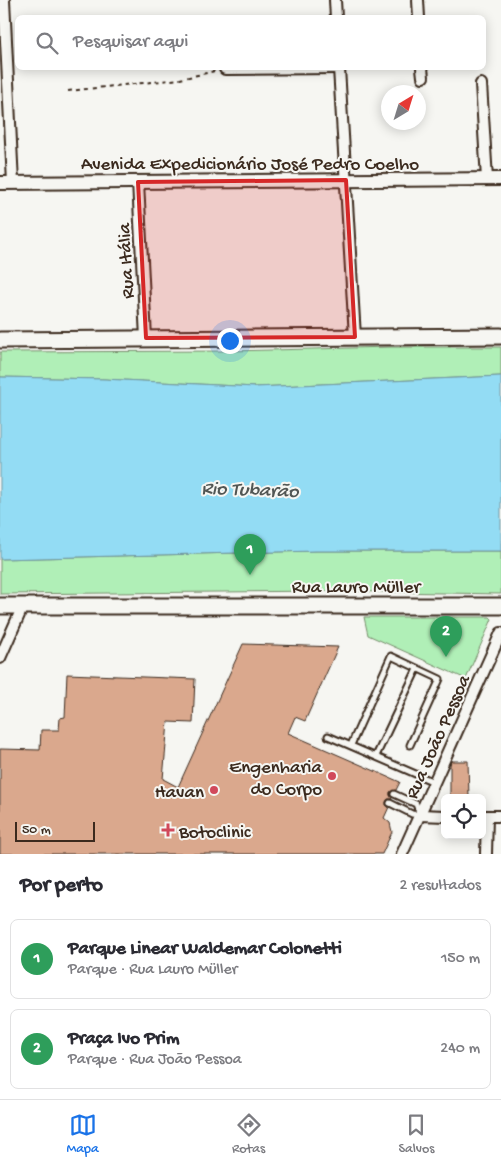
<!DOCTYPE html>
<html lang="pt">
<meta charset="utf-8">
<style>
body{margin:0;font-family:"Gochi Hand",sans-serif;background:#f2f2f3;color:#2b2b33}
.controls{position:absolute;right:15px;bottom:15px;display:grid;overflow:hidden;border-radius:8px;box-shadow:0 2px 12px #0003}
.controls button{width:45px;height:45px;display:grid;place-items:center;padding:0;border:0;border-bottom:1px solid #e1e1e2;background:#fff;color:#2b2b33;font:25px sans-serif}
.compass{position:absolute;left:381px;top:85px;width:45px;height:45px;border-radius:50%;background:#fff;box-shadow:0 2px 12px #0003;rotate:38deg}
.scale{position:absolute;left:15px;bottom:12px;width:80px;box-sizing:border-box;padding-left:5px;border:2px solid #3b2a1e;border-top:0;font-size:14px;line-height:18px;white-space:nowrap;color:#3b2a1e;-webkit-text-stroke:4px #f6f6f2;paint-order:stroke}
.you{position:absolute;left:229px;top:340px;width:18px;height:18px;margin:-12px;border:4px solid #fff;border-radius:50%;background:#1a73e8;box-shadow:0 0 0 8px #1a73e833}
.badge{display:grid;place-items:center;width:32px;height:32px;border-radius:50%;background:#1a73e8;color:#fff;font-size:16px;font-weight:700}
.pin{position:absolute;translate:-50% -41px;filter:drop-shadow(0 1px 2px #0008)}
.pin::after{content:'';position:absolute;top:26px;width:18px;height:15px;background:inherit;clip-path:polygon(0 0,100% 0,50% 100%)}
.list{margin:0;padding:0;list-style:none}
h2{display:flex;justify-content:space-between;align-items:center;height:65px;margin:0;padding:0 20px;font-size:21px}
h2 small{font-size:16px;font-weight:400;color:#7c7c81}
.list li{display:grid;grid-template-columns:32px 1fr auto;gap:15px;align-items:center;box-sizing:border-box;height:80px;margin:0 10px 10px;padding:0 10px;border:1px solid #e1e1e2;border-radius:8px}
.list b{display:block;font-size:19px;white-space:nowrap}
.list p{margin:0;font-size:16px;white-space:nowrap;color:#7c7c81}
.list em{font-size:16px;font-style:normal;color:#7c7c81}
.icon{flex:none;width:28px;height:28px;fill:none;stroke:currentColor;stroke-width:2;stroke-linecap:round;stroke-linejoin:round}
.map{position:relative;flex:none;width:501px;height:854px;overflow:hidden}
.search{position:absolute;background:#fff;box-shadow:0 2px 12px #0003;left:15px;right:15px;top:15px;height:55px;display:flex;align-items:center;gap:12px;box-sizing:border-box;padding:0 18px;border-radius:8px;color:#7c7c81;font-size:19px}
.sheet{height:245px;background:#fff}
nav{display:flex;justify-content:space-around;align-items:center;box-sizing:border-box;height:70px;border-top:1px solid #e1e1e2;background:#fff;font-size:14px;color:#7c7c81}
nav a{display:grid;justify-items:center;gap:2px}
nav .on{color:#1a73e8}
.map>svg:first-child{display:block}
.green{fill:#b0efb7;stroke:#768c6a}
.water{fill:#93dcf4;stroke:#70959e}
.building{fill:#daa88d;stroke:#3b2a1e}
.lines{fill:none;stroke-linecap:round;stroke-linejoin:round}
.service-casing{stroke:#3b2a1e;stroke-width:9}
.minor-casing{stroke:#3b2a1e;stroke-width:14}
.tertiary-casing{stroke:#3b2a1e;stroke-width:16}
.secondary-casing{stroke:#3b2a1e;stroke-width:19}
.path{stroke:#3b2a1e;stroke-width:2;stroke-dasharray:4 4;stroke-linecap:butt}
.service{stroke:#f6f6f2;stroke-width:5}
.minor{stroke:#f6f6f2;stroke-width:10}
.tertiary{stroke:#f6f6f2;stroke-width:12}
.secondary{stroke:#f6f6f2;stroke-width:15}
.marked{fill:#d62828;fill-opacity:0.2;stroke:#d62828;stroke-width:4;stroke-linejoin:round}
.poi-dot{fill:#d1495b;stroke:#f6f6f2;stroke-width:2}
.labels{text-anchor:middle;stroke-width:4;stroke-linejoin:round;paint-order:stroke}
.street-label{font-size:19px;fill:#3b2a1e;stroke:#f6f6f2}
.poi-label{font-size:19px;fill:#3b2a1e;stroke:#f6f6f2;text-anchor:end}
.water-label{font-size:20px;font-style:italic;fill:#515654;stroke:#f6f6f2}
</style>
<div class="map">
<svg width="501" height="854" viewBox="0 0 501 854">
<rect width="100%" height="100%" fill="#f6f6f2"/>
<filter id="ink" filterUnits="userSpaceOnUse"><feTurbulence type="fractalNoise" baseFrequency=".02" numOctaves="2"/><feDisplacementMap in="SourceGraphic" scale="10" xChannelSelector="R" yChannelSelector="G"/><feConvolveMatrix kernelMatrix="1 2 1 2 8 2 1 2 1" color-interpolation-filters="sRGB"/></filter>
<g filter="url(#ink)">
<!-- green -->
<g class="green">
<polygon points="391,347 501,347 501,376 255,387 104,379 0,377 0,352 231,351"/>
<polygon points="316,551 501,551 501,594 329,591 0,594 0,559"/>
<polygon points="364,617 490,617 492,619 466,679 368,635"/>
</g>
<!-- water -->
<polygon class="water" points="501,376 501,551 316,551 0,559 0,377 104,379 255,387"/>
<!-- building -->
<g class="building">
<polygon points="243,644 338,647 305,721 295,717 288,733 400,782 396,790 390,792 390,795 392,799 388,799 386,802 386,805 389,807 384,818 390,823 392,832 382,854 0,854 0,749 40,750 41,730 59,730 60,718 65,717 67,674 195,679 193,723 168,722 163,779 178,787"/>
<polygon points="451,761 468,761 469,798 450,798 450,765"/>
</g>
<g class="lines">
<defs>
<g id="service">
<polyline points="328,736 434,782"/>
<polyline points="351,745 391,656 440,679 410,745"/>
<polyline points="376,756 417,669"/>
<polyline points="390,803 412,814 420,815 416,804 394,794"/>
</g>
<g id="minor">
<polyline points="4,0 13,183"/>
<polyline points="335,0 336,18"/>
<polyline points="418,0 419,18"/>
<polyline points="339,68 355,337"/>
<polyline points="422,68 423,77"/>
<polyline points="225,69 339,68"/>
<polyline points="481,84 487,179"/>
<polyline points="138,182 146,338"/>
<polyline points="0,658 23,606"/>
<polyline points="420,815 445,816"/>
<polyline points="482,816 501,816"/>
<polyline points="402,854 501,633"/>
<polyline points="486,854 487,816"/>
</g>
<polyline id="tertiary" points="0,183 501,179"/>
<g id="secondary">
<polyline points="0,340 501,336"/>
<polyline points="0,606 501,606"/>
</g>
</defs>
<!-- service casing -->
<use href="#service" class="service-casing"/>
<!-- minor casing -->
<use href="#minor" class="minor-casing"/>
<!-- tertiary casing -->
<use href="#tertiary" class="tertiary-casing"/>
<!-- secondary casing -->
<use href="#secondary" class="secondary-casing"/>
<!-- path -->
<polyline class="path" points="68,91 180,79 215,71"/>
<!-- service -->
<use href="#service" class="service"/>
<!-- minor -->
<use href="#minor" class="minor"/>
<!-- tertiary -->
<use href="#tertiary" class="tertiary"/>
<!-- secondary -->
<use href="#secondary" class="secondary"/>
</g>
</g>
<!-- marked area -->
<path class="marked" d="M 346,180 L 355,337 L 146,338 L 138,182 Z"/>
<!-- markers -->
<g class="poi-dot">
<circle cx="332" cy="776" r="5"/>
<circle cx="214" cy="790" r="5"/>
<path d="M165.5 822.5h5v5h5v5h-5v5h-5v-5h-5v-5h5z"/>
</g>
<g class="labels">
<!-- street labels -->
<g class="street-label">
<text x="250" y="169">Avenida Expedicionário José Pedro Coelho</text>
<text transform="translate(124 261) rotate(-93)" y="7">Rua Itália</text>
<text x="356" y="592">Rua Lauro Müller</text>
<text transform="translate(436 736) rotate(-66)" y="7">Rua João Pessoa</text>
</g>
<!-- poi labels -->
<g class="poi-label">
<text x="322" y="772">Engenharia<tspan x="322" dy="22">do Corpo</tspan></text>
<text x="204" y="797">Havan</text>
<text x="179" y="837" text-anchor="start">Botoclinic</text>
</g>
<!-- water labels -->
<g class="water-label">
<text transform="translate(250 488) rotate(2)" y="7">Rio Tubarão</text>
</g>
</g>
</svg>
<div class="controls">
<button><svg class="icon" aria-label="locate" viewBox="0 0 24 24"><circle cx="12" cy="12" r="6"/><path d="M12 2v4M12 18v4M2 12h4M18 12h4"/></svg></button>
</div>
<svg class="compass" viewBox="-18 -18 36 36"><path d="M0-13l5 13h-10z" fill="#e53935"/><path d="M0 13l5-13h-10z" fill="#7c7c81"/></svg>
<div class="scale">50 m</div>
<div class="you"></div>
<div class="pin badge" style="left:250px;top:575px;background:#2e9e5b">1</div>
<div class="pin badge" style="left:446px;top:657px;background:#2e9e5b">2</div>
<div class="search"><svg class="icon" aria-label="search" viewBox="0 0 24 24"><circle cx="10" cy="10" r="6"/><path d="M15 15l6 6"/></svg>Pesquisar aqui</div>
</div>
<section class="sheet">
<h2>Por perto<small>2 resultados</small></h2>
<ul class="list">
<li><span class="badge" style="background:#2e9e5b">1</span><div><b>Parque Linear Waldemar Colonetti</b><p>Parque · Rua Lauro Müller</p></div><em>150 m</em></li>
<li><span class="badge" style="background:#2e9e5b">2</span><div><b>Praça Ivo Prim</b><p>Parque · Rua João Pessoa</p></div><em>240 m</em></li>
</ul>
</section>
<nav>
<a class="on"><svg class="icon" aria-label="map" viewBox="0 0 24 24"><path d="M3 6l6-2 6 2 6-2v14l-6 2-6-2-6 2zM9 4v14M15 6v14"/></svg>Mapa</a>
<a><svg class="icon" aria-label="directions" viewBox="0 0 24 24"><path d="M12 3l9 9-9 9-9-9zM9 14v-3h6M13 9l2 2-2 2"/></svg>Rotas</a>
<a><svg class="icon" aria-label="saved" viewBox="0 0 24 24"><path d="M7 4h10v16l-5-4-5 4z"/></svg>Salvos</a>
</nav>
